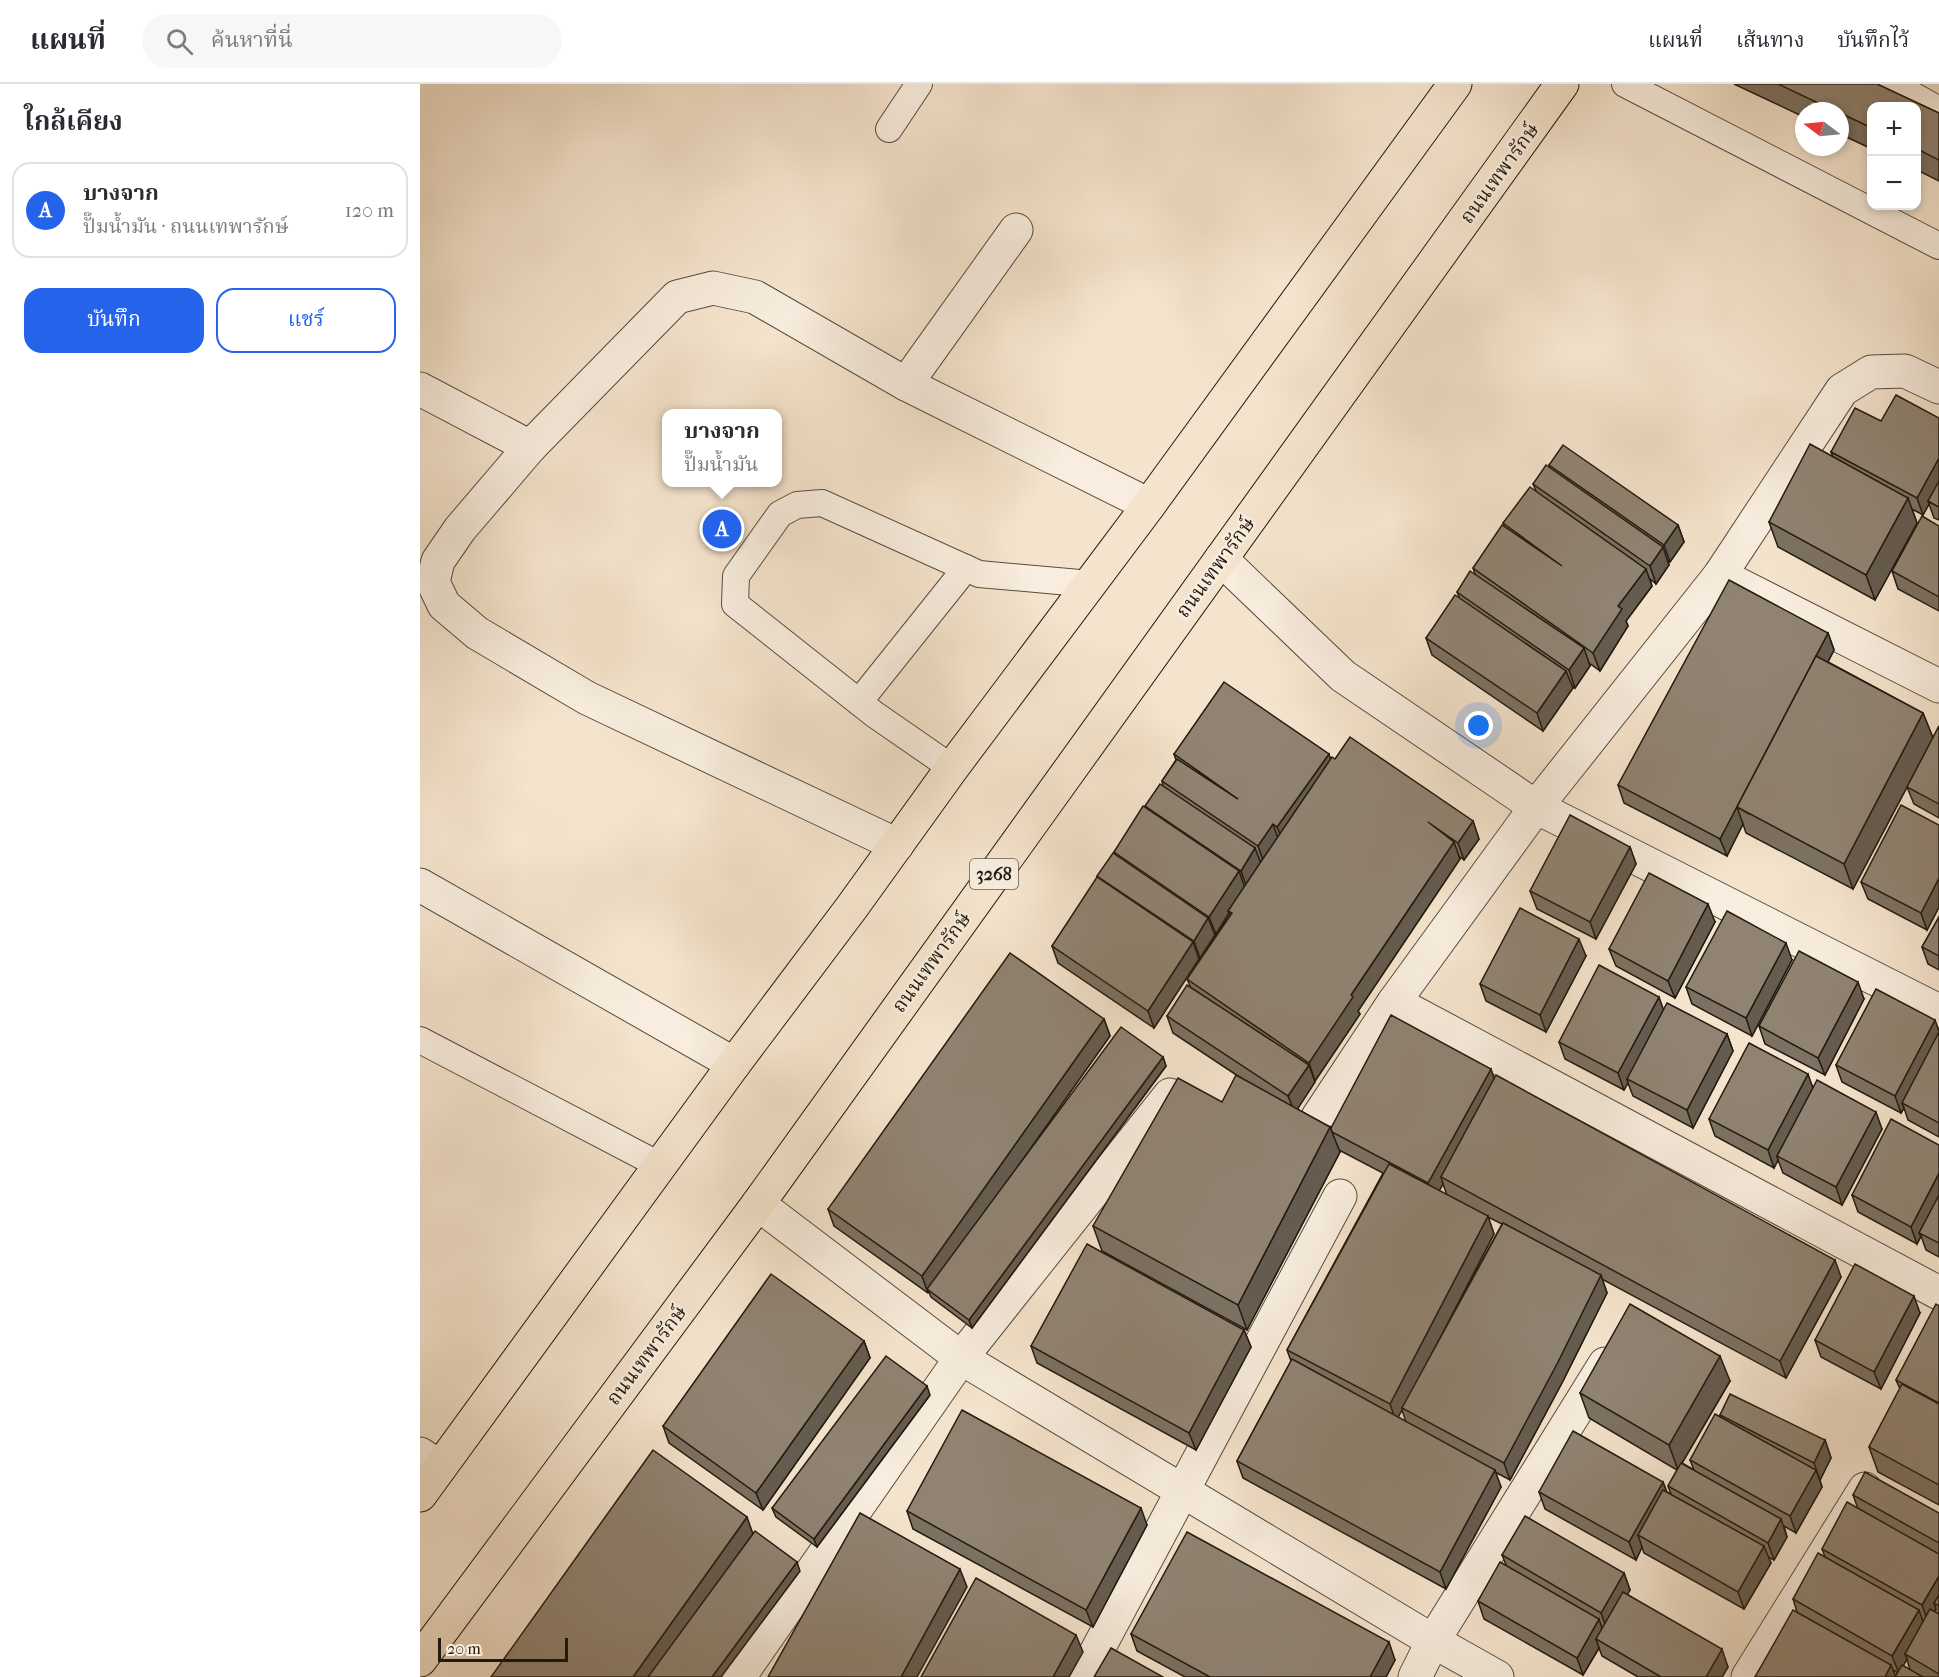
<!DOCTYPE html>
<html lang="th">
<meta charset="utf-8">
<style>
body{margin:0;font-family:"IM FELL French Canon","Noto Serif Thai",serif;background:#f7f7f7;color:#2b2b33}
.controls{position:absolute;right:18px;top:18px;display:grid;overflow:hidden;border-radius:12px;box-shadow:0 3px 9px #0003}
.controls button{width:54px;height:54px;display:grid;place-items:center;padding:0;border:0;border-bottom:2px solid #e1e1e2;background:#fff;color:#2b2b33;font:30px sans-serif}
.compass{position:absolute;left:1375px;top:18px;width:54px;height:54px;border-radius:50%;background:#fff;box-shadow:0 3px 9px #0003;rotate:286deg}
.scale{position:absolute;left:18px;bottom:15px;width:130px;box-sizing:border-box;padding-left:6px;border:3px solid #231a0f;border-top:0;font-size:16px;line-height:21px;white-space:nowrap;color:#231a0f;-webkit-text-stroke:4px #f8edde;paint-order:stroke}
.you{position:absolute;left:1059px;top:642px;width:21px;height:21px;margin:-15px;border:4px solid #fff;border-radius:50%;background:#1a73e8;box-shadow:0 0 0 9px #1a73e833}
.badge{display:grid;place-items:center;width:39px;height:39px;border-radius:50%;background:#2563eb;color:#fff;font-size:20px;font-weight:700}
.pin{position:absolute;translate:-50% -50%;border:3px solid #fff;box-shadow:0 2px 6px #0006}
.popup{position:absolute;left:242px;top:325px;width:120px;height:78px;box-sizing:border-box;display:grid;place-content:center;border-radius:12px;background:#fff;filter:drop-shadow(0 2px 4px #0005);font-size:20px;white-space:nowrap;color:#7c7c81}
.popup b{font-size:22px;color:#2b2b33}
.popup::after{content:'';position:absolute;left:50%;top:100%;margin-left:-12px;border:12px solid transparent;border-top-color:#fff}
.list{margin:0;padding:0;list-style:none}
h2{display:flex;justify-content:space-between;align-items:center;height:78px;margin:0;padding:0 24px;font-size:26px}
h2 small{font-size:20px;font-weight:400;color:#7c7c81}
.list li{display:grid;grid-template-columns:39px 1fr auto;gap:18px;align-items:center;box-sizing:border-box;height:96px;margin:0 12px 12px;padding:0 12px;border:2px solid #e1e1e2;border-radius:18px}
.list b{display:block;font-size:22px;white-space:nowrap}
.list p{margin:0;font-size:20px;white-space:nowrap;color:#7c7c81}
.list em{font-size:20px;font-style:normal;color:#7c7c81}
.actions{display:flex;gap:12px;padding:18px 24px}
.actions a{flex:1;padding:14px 0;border:2px solid #2563eb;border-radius:18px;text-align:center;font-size:21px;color:#2563eb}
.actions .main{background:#2563eb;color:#fff}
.icon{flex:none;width:33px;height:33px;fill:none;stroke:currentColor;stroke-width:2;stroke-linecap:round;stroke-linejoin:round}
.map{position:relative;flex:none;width:1519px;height:1593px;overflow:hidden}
header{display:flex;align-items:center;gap:36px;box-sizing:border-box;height:84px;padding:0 30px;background:#fff;border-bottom:2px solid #e1e1e2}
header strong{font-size:28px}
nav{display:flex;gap:33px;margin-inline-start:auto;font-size:21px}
.search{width:420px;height:54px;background:#f7f7f7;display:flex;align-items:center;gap:15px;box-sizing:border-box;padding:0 21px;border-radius:33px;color:#7c7c81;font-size:22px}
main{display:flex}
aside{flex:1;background:#fff}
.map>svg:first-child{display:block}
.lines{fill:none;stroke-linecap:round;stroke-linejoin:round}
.lane-casing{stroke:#584c3e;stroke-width:28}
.street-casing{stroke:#584c3e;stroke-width:35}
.primary-casing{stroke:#231a0f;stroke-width:35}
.lane{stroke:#f8edde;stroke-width:26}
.street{stroke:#f8edde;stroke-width:33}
.primary{stroke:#f5e4cd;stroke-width:33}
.wall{fill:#7c7162;stroke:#231a0f;stroke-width:1.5;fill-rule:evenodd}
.shaded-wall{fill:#655c50;stroke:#231a0f;stroke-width:1.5}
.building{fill:#908372;stroke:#231a0f;stroke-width:1.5}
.labels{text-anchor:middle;stroke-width:5;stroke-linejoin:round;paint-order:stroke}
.shield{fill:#f8edde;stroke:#63594d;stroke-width:1.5}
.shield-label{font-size:18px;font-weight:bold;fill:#231a0f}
.street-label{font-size:20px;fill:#231a0f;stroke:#f8edde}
</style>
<header>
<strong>แผนที่</strong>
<div class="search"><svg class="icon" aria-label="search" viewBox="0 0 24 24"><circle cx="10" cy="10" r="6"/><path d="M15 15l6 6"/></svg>ค้นหาที่นี่</div>
<nav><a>แผนที่</a><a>เส้นทาง</a><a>บันทึกไว้</a></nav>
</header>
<main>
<aside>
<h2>ใกล้เคียง<small></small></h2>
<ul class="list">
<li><span class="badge">A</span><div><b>บางจาก</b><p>ปั๊มน้ำมัน · ถนนเทพารักษ์</p></div><em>120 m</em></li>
</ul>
<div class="actions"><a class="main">บันทึก</a><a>แชร์</a></div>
</aside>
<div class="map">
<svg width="1519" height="1593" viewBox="0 0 1519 1593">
<rect width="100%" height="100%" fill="#f5e4cd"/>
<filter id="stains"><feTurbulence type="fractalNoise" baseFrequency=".00333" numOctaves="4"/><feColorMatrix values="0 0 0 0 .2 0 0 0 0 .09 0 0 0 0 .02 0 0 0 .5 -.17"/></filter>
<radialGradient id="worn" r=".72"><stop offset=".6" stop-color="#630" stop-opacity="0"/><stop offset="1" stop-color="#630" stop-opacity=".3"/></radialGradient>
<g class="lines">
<defs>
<g id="lane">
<polyline points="1205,0 1519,162"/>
<polyline points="1473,0 1519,26"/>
<polyline points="469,45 499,0"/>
<polyline points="439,618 546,484"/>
<polyline points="532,684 454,630 315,520 316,492 360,430 377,421 402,419 559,490 671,500"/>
<polyline points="0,956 241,1082"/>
</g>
<g id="street">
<polyline points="486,300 596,146"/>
<polyline points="0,305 110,363"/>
<polyline points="801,475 923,592 1116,723 1519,927"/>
<polyline points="1300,491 1519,602"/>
<polyline points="477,761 167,614 57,549 24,521 13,498 18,477 40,445 110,363 257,213 293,204 335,213 486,300 729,421"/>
<polyline points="0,801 314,980"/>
<polyline points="974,918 1519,1209"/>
<polyline points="898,1033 974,918 1116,723 1300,491 1422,306 1451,288 1485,287 1519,303"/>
<polyline points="338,1120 541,1274 1013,1557 1077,1593"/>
<polyline points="0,1370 20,1383"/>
<polyline points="319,1593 541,1274 750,1011"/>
<polyline points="663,1593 920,1112"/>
<polyline points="995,1593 1013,1557 1185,1280"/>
<polyline points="1328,1593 1445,1405"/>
</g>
<g id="primary">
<polyline points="0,1411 314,980 432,823 532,684 729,421 1035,0"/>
<polyline points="0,1576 338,1120 1142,0"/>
</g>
</defs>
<!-- lane casing -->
<use href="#lane" class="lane-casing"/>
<!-- street casing -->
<use href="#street" class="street-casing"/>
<!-- primary casing -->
<use href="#primary" class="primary-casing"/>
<!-- lane -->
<use href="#lane" class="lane"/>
<!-- street -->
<use href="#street" class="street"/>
<!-- primary -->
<use href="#primary" class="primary"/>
</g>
<!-- wall -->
<g class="wall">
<polygon points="1314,0 1457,0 1519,29 1519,97 1497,86 1497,22 1452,22 1452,65 1420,50 1420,27 1384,27 1384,33"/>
<polygon points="1411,368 1519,423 1519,436 1514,434 1509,420 1503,431 1492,425 1497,439 1455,516 1358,463 1349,438 1413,373"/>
<polygon points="1129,381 1258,441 1264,458 1250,478 1247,476 1249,481 1236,500 1230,495 1232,502 1206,537 1208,542 1180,587 1169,579 1170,582 1155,604 1152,601 1153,604 1123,647 1012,571 1006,554 1039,513 1037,508 1055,490 1053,484 1084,442 1083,439 1116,407 1113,400 1129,383"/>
<polygon points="1519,442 1519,527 1478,505 1472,487"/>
<polygon points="1408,549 1414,566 1408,578 1503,629 1513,654 1433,805 1326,749 1323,740 1307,772 1204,719 1198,701"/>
<polygon points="1519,642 1519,734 1494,720 1487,703"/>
<path d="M 754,670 L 911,676 L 915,675 L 1053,737 L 1059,755 L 1044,776 L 1040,773 L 1040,775 L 938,927 L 940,930 L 895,997 L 894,996 L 895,998 L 877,1025 L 910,1043 L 1074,995 L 1421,1193 L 1366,1294 L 1182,1195 L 1187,1209 L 1143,1297 L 1090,1396 L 1075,1388 L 1081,1403 L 1026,1505 L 823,1394 L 817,1377 L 871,1277 L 867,1266 L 963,1089 L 919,1066 L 920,1068 L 827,1246 L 682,1167 L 673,1142 L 802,1018 L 821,994 L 753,949 L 747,932 L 771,904 L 767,895 L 810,831 L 809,829 L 796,850 L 794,849 L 795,851 L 780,874 L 778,873 L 779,875 L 734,944 L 638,879 L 632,862 L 678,794 L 677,792 L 695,771 L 694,768 L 726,724 L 725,722 L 743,702 L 742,697 L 756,676 ZM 1023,1100 L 1027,1111 L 1019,1107 ZM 1068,1133 L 1082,1140 L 1016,1260 L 1074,1150 ZM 982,1326 L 986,1338 L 978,1333 Z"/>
<polygon points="1519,741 1519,823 1507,846 1448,815 1441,798"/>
<polygon points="1210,763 1216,780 1176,855 1117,825 1110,807"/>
<polygon points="1519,833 1519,886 1508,880 1502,863"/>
<polygon points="1295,838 1255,914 1196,882 1189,865"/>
<polygon points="1166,872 1126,948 1066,917 1060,900"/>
<polygon points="1372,876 1332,952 1272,920 1266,903"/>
<polygon points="1444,915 1405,991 1345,960 1339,942"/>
<polygon points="1243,926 1307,950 1313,967 1273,1044 1213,1012 1208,999 1204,1006 1145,975 1139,958"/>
<polygon points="684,935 690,952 598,1082 743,973 746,982 552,1244 511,1213 509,1208 508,1209 414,1142 408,1125"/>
<polygon points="1519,947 1519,1053 1488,1036 1484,1024 1481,1029 1422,998 1416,981"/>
<polygon points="1393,1004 1462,1045 1422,1121 1363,1089 1358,1076 1354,1084 1295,1052 1289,1035"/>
<polygon points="1519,1061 1519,1173 1506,1166 1501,1152 1497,1160 1438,1128 1432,1111"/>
<polygon points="1519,1222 1519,1421 1458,1388 1449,1363 1480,1305 1476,1296"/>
<polygon points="1500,1229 1461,1305 1401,1273 1395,1256"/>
<polygon points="824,1246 831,1263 776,1366 617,1279 611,1262"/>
<polygon points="444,1257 450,1274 343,1426 249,1359 243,1342"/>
<polygon points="1310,1297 1262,1379 1274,1386 1270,1376 1300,1333 1300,1331 1405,1356 1411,1374 1400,1396 1402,1403 1376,1449 1364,1442 1367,1453 1354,1476 1348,1473 1351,1479 1324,1525 1224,1469 1222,1463 1216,1476 1125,1425 1119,1408 1243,1398 1247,1408 1251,1410 1248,1402 1257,1386 1169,1334 1160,1309"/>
<polygon points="510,1311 397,1463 356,1433 352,1424"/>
<path d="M 1433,1411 L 1519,1429 L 1519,1593 L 1335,1593 L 1377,1528 L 1373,1515 L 1405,1473 L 1402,1465 L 1438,1425 ZM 1487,1575 L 1490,1586 L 1483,1582 ZM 1473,1586 L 1478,1589 L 1476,1593 Z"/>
<polygon points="487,1427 727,1441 673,1543 493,1445"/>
<polygon points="1082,1471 1204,1489 1210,1506 1207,1510 1308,1583 1302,1593 1218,1593 1182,1572 1179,1564 1163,1591 1064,1535 1058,1517 1086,1481"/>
<polygon points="711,1550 975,1576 966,1593 765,1593 717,1567"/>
</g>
<!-- shaded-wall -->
<g class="shaded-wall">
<polygon points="1519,374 1519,402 1508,417 1509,420 1503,431 1497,414"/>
<polygon points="1488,414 1497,439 1455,516 1446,491"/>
<polygon points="1258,441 1264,458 1250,478 1244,461"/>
<polygon points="1243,463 1249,481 1236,500 1230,482"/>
<polygon points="1226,485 1232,502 1206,537 1208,542 1180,587 1173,569 1198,522"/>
<polygon points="1408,549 1414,566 1329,730 1317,723 1323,740 1307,772 1300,755"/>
<polygon points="1164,564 1170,582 1155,604 1149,586"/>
<polygon points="1146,587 1153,604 1123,647 1117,629"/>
<polygon points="1503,629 1513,654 1433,805 1424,780"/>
<polygon points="909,670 915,688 864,760 857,743"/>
<polygon points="1053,737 1059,755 1044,776 1038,759"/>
<polygon points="853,740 859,757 844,779 838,762"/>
<polygon points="1034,758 1040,775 938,927 940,930 895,997 889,979 931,911"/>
<polygon points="1210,763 1216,780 1176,855 1170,838"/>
<polygon points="835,764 842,782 827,804 821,787"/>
<polygon points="819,787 825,804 808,827 809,829 796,850 789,833"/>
<polygon points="1519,794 1519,823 1507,846 1501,829"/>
<polygon points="1288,820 1295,838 1255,914 1248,897"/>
<polygon points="788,834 795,851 780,874 774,857"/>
<polygon points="1159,855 1166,872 1126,948 1120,931"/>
<polygon points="773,858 779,875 734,944 728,927"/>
<polygon points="1366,859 1372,876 1332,952 1326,934"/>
<polygon points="1438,898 1444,915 1405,991 1398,974"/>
<polygon points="1239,913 1245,930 1207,995 1208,999 1204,1006 1198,989"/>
<polygon points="684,935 690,952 510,1207 507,1205 508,1209 502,1192"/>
<polygon points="1515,936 1519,947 1519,957 1482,1019 1484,1024 1481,1029 1475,1012"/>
<polygon points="1307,950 1313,967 1273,1044 1267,1026"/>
<polygon points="743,973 746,982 552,1244 549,1236"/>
<polygon points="889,981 895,998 875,1029 868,1012"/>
<polygon points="1071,985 1077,1002 1021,1093 1023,1100 1014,1116 1008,1099"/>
<polygon points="1388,990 1394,1007 1357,1072 1358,1076 1354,1084 1348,1066"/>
<polygon points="1456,1028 1462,1045 1422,1121 1416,1103"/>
<polygon points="910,1043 920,1068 827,1246 818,1221"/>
<polygon points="1519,1089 1519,1118 1499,1149 1501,1152 1497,1160 1491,1143"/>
<polygon points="1068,1132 1074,1150 983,1325 982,1324 982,1326 976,1337 970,1320"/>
<polygon points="1415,1176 1421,1193 1366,1294 1360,1277"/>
<polygon points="1181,1191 1187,1209 1143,1297 1090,1396 1084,1379"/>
<polygon points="1494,1212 1500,1229 1461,1305 1454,1288"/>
<polygon points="824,1246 831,1263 776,1366 769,1349"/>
<polygon points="444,1257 450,1274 343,1426 336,1409"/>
<polygon points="1300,1272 1310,1297 1258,1386 1249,1361"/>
<polygon points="507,1302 510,1311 397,1463 394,1455"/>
<polygon points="1405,1356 1411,1374 1400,1396 1394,1379"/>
<polygon points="1075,1386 1081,1403 1026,1505 1020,1488"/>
<polygon points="1396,1386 1402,1403 1376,1449 1370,1432"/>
<polygon points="1243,1398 1249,1415 1218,1451 1222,1463 1216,1476 1209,1458"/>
<polygon points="721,1424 727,1441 673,1543 666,1526"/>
<polygon points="327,1433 333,1450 231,1593 213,1593"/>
<polygon points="1361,1435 1367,1453 1354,1476 1348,1459"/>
<polygon points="1344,1462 1351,1479 1324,1525 1318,1508"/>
<polygon points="377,1478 380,1487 301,1593 292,1593"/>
<polygon points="540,1485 547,1503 497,1593 481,1593"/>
<polygon points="1204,1489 1210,1506 1187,1546 1181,1529"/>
<polygon points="1519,1492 1519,1520 1514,1519 1516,1525 1508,1538 1502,1521"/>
<polygon points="1499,1526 1505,1543 1485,1570 1487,1575 1479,1589 1472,1572"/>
<polygon points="1179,1535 1185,1553 1176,1555 1179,1564 1163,1591 1157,1574"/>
<polygon points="656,1551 663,1568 649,1593 633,1593"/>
<polygon points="969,1558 975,1576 966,1593 950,1593"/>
<polygon points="1302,1565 1308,1583 1302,1593 1286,1593"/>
<polygon points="1471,1581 1476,1593 1465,1593"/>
</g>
<!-- building -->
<g class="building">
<polygon points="1358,0 1457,0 1519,29 1519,76 1497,65 1497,22 1452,22 1452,44 1420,29 1420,27 1415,27"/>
<polygon points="1476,311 1519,334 1519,374 1497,414 1411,368 1435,324 1461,337"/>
<polygon points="1390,360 1488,414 1446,491 1349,438"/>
<polygon points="1143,361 1258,441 1244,461 1129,381"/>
<polygon points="1126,381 1243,463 1230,482 1113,400"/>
<polygon points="1519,397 1519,423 1508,417"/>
<polygon points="1110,403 1226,485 1198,522 1202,525 1173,569 1053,484 1082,441 1142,482 1083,439"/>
<polygon points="1502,432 1519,442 1519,513 1472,487"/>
<polygon points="1050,487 1164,564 1149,586 1037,508"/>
<polygon points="1309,496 1408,549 1300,755 1198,701"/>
<polygon points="1035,511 1146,587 1117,629 1006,554"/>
<polygon points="1396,572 1503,629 1424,780 1317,723"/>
<polygon points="804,598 909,670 857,743 853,740 838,762 742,697 757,675 818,715 754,670"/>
<polygon points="1519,642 1519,720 1487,703"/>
<polygon points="930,653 1053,737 1038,759 1008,738 1034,758 931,911 933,913 889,979 767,895 812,829 808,827 838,782 912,673 915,675"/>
<polygon points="740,700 835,764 821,787 725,722"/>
<polygon points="1481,721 1519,741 1519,794 1501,829 1441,798"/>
<polygon points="723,722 819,787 789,833 694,768"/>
<polygon points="1150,731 1210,763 1170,838 1110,807"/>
<polygon points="693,769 788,834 774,857 677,792"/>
<polygon points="1229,789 1288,820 1248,897 1189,865"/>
<polygon points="677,793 773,858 728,927 632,862"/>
<polygon points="1100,824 1159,855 1120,931 1060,900"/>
<polygon points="1307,827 1366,859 1326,934 1266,903"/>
<polygon points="1519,833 1519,872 1502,863"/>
<polygon points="1379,867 1438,898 1398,974 1339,942"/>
<polygon points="590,869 684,935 502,1192 408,1125"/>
<polygon points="1179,881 1239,913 1198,989 1139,958"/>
<polygon points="767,901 889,981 868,1012 747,932"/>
<polygon points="1456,905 1515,936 1475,1012 1416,981"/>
<polygon points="1247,919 1307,950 1267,1026 1207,995"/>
<polygon points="971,931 1071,985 1008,1099 912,1048 911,1044"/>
<polygon points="701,943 743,973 549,1236 507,1205"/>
<polygon points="1519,948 1519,1039 1482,1019"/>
<polygon points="1329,959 1388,990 1348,1066 1289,1035"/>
<polygon points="816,991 910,1043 818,1221 673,1142 758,994 802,1018"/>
<polygon points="1076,991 1415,1176 1360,1277 1021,1093"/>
<polygon points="1397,996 1456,1028 1416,1103 1357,1072"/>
<polygon points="1471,1035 1519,1061 1519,1089 1491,1143 1432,1111"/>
<polygon points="969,1080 1068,1132 970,1320 867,1266"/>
<polygon points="1519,1111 1519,1159 1499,1149"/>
<polygon points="1083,1139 1181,1191 1137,1280 1084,1379 982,1324"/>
<polygon points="667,1160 824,1246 769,1349 611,1262"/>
<polygon points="1435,1180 1494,1212 1454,1288 1395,1256"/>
<polygon points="351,1190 444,1257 336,1409 243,1342"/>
<polygon points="1210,1220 1300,1272 1249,1361 1160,1309"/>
<polygon points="1516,1220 1519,1222 1519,1319 1476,1296"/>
<polygon points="466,1272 507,1302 394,1455 352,1424"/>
<polygon points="872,1275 1075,1386 1020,1488 817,1377"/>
<polygon points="1482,1300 1519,1320 1519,1401 1449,1363"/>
<polygon points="1310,1310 1405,1356 1394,1379 1300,1331"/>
<polygon points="542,1326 721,1424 666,1526 487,1427"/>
<polygon points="1295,1330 1396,1386 1370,1432 1270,1376"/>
<polygon points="1153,1347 1243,1398 1209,1458 1119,1408"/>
<polygon points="233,1366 327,1433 213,1593 71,1593"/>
<polygon points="1261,1379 1361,1435 1348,1459 1248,1402"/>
<polygon points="1445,1388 1519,1429 1519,1459 1433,1411"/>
<polygon points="1243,1406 1344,1462 1318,1508 1218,1451"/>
<polygon points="1427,1418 1519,1470 1519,1492 1502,1521 1402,1465"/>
<polygon points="440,1429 540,1485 481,1593 348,1593"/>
<polygon points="1105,1432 1204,1489 1181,1529 1082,1471"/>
<polygon points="335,1447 377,1478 292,1593 228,1593"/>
<polygon points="767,1448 969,1558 950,1593 790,1593 711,1550"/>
<polygon points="1398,1469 1499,1526 1472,1572 1373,1515"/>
<polygon points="1080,1478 1179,1535 1157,1574 1058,1517"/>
<polygon points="556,1494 656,1551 633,1593 501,1593"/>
<polygon points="1203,1508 1302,1565 1286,1593 1241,1593 1176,1555"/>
<polygon points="1519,1511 1519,1522 1514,1519"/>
<polygon points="1510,1525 1519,1530 1519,1590 1485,1570"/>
<polygon points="1373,1526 1471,1581 1465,1593 1335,1593"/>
<polygon points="691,1564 743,1593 674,1593"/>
<polygon points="1482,1581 1503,1593 1475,1593"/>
</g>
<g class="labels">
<!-- shield labels -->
<rect class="shield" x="550" y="775" width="48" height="30" rx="4.5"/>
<g class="shield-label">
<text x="574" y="796">3268</text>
</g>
<!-- street labels -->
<g class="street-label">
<text transform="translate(1079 89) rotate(-54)" y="7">ถนนเทพารักษ์</text>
<text transform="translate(795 483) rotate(-54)" y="7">ถนนเทพารักษ์</text>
<text transform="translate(511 878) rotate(-54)" y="7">ถนนเทพารักษ์</text>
<text transform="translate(226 1271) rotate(-53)" y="7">ถนนเทพารักษ์</text>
</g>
</g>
<rect width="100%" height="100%" filter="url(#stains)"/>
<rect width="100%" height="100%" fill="url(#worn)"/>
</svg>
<div class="controls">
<button>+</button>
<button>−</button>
</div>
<svg class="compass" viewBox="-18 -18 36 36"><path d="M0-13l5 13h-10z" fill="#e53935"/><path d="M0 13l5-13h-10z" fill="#7c7c81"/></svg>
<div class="scale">20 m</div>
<div class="you"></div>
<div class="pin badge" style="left:302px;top:445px">A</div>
<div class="popup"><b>บางจาก</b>ปั๊มน้ำมัน</div>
</div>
</main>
